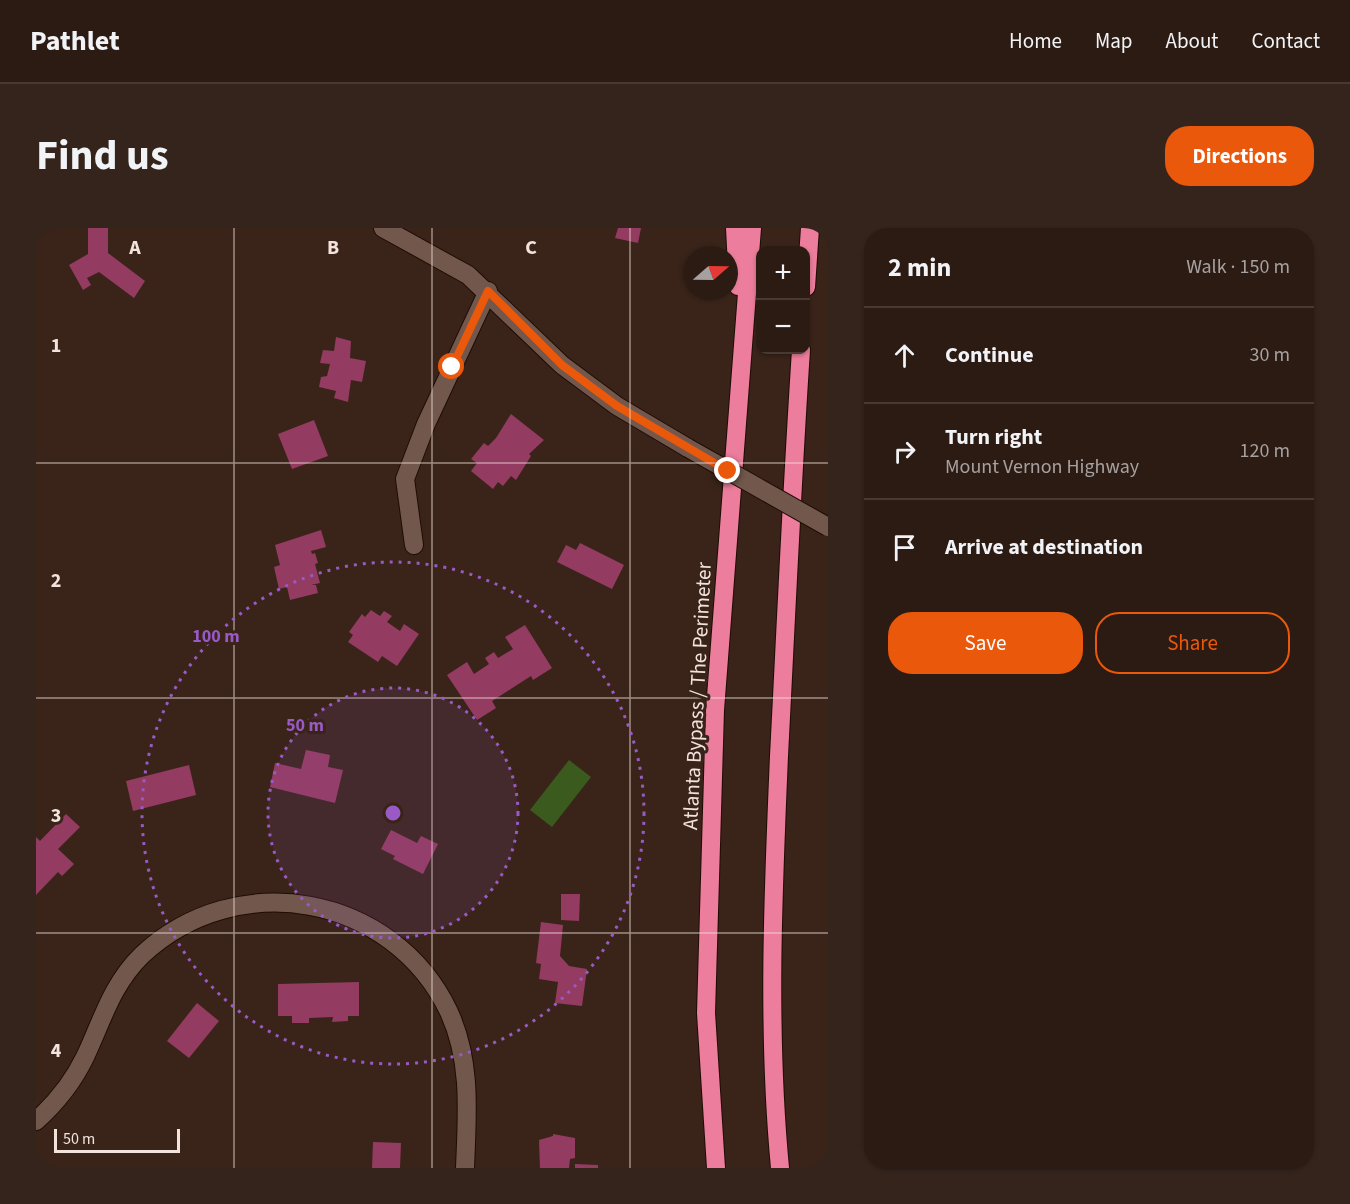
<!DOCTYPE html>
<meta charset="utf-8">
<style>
body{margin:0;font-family:"Source Sans 3",sans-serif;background:#34241c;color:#f1f3f6}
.controls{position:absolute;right:18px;top:18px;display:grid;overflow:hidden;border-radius:12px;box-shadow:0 2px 4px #0004}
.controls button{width:54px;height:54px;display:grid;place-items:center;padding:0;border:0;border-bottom:2px solid #483933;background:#2c1b13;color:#f1f3f6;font:30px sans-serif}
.compass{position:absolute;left:648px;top:18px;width:54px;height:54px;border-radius:50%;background:#2c1b13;box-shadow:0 2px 4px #0004;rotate:70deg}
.scale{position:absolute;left:18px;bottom:15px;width:126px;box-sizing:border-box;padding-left:6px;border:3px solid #f2e3dc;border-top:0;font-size:16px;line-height:21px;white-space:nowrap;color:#f2e3dc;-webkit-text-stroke:4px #3a2419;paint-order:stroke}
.stop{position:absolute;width:18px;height:18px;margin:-14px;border:4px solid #ea580c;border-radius:50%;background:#fff}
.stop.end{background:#ea580c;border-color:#fff;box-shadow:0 2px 6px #0008}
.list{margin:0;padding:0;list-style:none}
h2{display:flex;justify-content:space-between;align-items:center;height:78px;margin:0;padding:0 24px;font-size:26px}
h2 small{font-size:20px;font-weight:400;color:#a6a1a0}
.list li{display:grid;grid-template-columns:39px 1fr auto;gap:18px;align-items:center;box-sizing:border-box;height:96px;padding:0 24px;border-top:2px solid #483933}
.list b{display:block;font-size:22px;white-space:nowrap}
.list p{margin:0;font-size:20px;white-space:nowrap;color:#a6a1a0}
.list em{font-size:20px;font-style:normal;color:#a6a1a0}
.actions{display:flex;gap:12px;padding:18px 24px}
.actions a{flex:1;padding:14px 0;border:2px solid #ea580c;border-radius:24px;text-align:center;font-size:21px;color:#ea580c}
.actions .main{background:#ea580c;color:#fff}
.icon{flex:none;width:33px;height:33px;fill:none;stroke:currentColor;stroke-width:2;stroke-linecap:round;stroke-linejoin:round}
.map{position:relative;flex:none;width:792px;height:940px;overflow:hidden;border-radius:24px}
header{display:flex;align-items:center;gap:36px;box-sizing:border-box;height:84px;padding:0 30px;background:#2c1b13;border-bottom:2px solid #483933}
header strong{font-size:28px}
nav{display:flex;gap:33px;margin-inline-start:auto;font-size:21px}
.intro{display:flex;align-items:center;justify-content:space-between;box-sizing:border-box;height:144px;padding:0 36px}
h1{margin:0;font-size:42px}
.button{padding:15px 27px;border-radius:24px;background:#ea580c;color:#fff;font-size:21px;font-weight:700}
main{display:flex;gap:36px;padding:0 36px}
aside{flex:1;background:#2c1b13;border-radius:24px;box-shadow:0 2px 4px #0004}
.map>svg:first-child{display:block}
.green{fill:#3a5a1e}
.building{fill:#933b60}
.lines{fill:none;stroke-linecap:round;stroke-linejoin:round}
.street-casing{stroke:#200c04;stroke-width:20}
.secondary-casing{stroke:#200c04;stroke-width:20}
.highway-casing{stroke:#200c04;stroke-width:20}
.street{stroke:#72584c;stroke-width:18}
.secondary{stroke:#72584c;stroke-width:18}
.highway{stroke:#ec7d9c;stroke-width:18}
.secondary-bridge-casing{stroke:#200c04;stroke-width:20;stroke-linecap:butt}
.secondary-bridge{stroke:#72584c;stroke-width:18}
.route{stroke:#ea580c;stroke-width:8}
.grid{fill:none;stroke:#f2e3dc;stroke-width:1.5;stroke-opacity:0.55}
.ring{fill:none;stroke:#995ac6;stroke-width:3;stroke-dasharray:3 6}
.labels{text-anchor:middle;stroke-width:6;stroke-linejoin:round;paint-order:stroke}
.street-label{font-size:21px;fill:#f2e3dc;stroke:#3a2419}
.grid-label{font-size:20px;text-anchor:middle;font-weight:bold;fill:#f2e3dc;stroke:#3a2419;stroke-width:6;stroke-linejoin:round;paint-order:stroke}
.centre{fill:#995ac6;stroke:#3a2419;stroke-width:3}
.ring-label{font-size:18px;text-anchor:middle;font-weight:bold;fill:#995ac6;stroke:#3a2419;stroke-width:6;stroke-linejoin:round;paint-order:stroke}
</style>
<header>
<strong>Pathlet</strong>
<nav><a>Home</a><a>Map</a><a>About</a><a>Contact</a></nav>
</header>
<div class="intro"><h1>Find us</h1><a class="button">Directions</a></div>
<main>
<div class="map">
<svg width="792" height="940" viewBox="0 0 792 940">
<rect width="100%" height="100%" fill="#3a2419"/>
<!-- green -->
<polygon class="green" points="533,532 555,549 516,599 494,582"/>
<!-- building -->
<g class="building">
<polygon points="52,0 72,0 72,25 109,53 98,70 63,44 51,50 55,57 47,62 33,37 52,26"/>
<polygon points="582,0 605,0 602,15 579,10"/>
<polygon points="300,109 315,113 314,130 330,133 326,154 315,152 312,174 298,170 300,163 283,159 285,149 291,148 294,136 284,135 287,122 298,123"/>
<polygon points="475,186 508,212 493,226 495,228 480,252 475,248 467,258 462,254 457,261 435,243 441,235 435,231 448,215 452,218 460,210"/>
<polygon points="278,192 292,228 256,241 242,206"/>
<polygon points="285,302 290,319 275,323 276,326 279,325 282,335 279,336 284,355 275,357 280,357 282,365 254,372 251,359 243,361 238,339 244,337 239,317"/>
<polygon points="544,315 588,337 576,361 521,334 530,317 540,322"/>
<polygon points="335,382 344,388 348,383 356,388 351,394 364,403 368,396 383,406 361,438 346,428 342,434 312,414 317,407 313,404 326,386 329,389"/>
<polygon points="489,397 516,440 497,452 495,448 456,473 460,480 441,492 411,447 431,434 438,446 453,436 449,430 458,424 462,430 477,421 469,409"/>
<polygon points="270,522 294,527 292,539 307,542 299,575 234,559 239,535 265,541"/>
<polygon points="153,537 160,567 97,583 90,553"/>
<polygon points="30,586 44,599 22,621 38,636 26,648 22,644 0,667 0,609 4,613"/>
<polygon points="355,602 381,615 385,608 402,616 387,646 357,631 359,628 345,621"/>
<polygon points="525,666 544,666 543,693 525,692"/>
<polygon points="505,694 527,697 524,728 533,738 551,741 546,778 519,775 522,754 503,751 505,736 500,735"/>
<polygon points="323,754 323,788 312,788 312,793 296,794 297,789 273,790 273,795 256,795 256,788 242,788 242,756"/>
<polygon points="161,775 183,793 153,830 131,813"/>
<polygon points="517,906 539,910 539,930 534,931 533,940 504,940 503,912 517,908"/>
<polygon points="337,914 365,915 364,940 336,940"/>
<polygon points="539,936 562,937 562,940 539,940"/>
</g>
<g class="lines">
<defs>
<g id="street">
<polyline points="378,317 369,251 390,196 452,63"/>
<path d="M 0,893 C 20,875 37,854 49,829 C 66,793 76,756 106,727 C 201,638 357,666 413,784 C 436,834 431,887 429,940"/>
</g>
<polyline id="secondary" points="347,0 432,47 526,137 581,178 652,220"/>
<g id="highway">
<polyline points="699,0 702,58"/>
<polyline points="770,59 774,0"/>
<polyline points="680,940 670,785 679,482 716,0"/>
<path d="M 744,940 C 731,803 737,666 743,528 C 750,393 756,257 765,122"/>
</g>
</defs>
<!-- street casing -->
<use href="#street" class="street-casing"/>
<!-- secondary casing -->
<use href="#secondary" class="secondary-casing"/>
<!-- highway casing -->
<use href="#highway" class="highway-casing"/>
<!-- street -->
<use href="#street" class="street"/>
<!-- secondary -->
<use href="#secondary" class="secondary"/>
<!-- highway -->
<use href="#highway" class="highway"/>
<defs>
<polyline id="secondary-bridge" points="652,220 792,299"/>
</defs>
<!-- secondary-bridge casing -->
<use href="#secondary-bridge" class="secondary-bridge-casing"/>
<!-- secondary-bridge -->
<use href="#secondary-bridge" class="secondary-bridge"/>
</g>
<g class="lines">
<!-- route -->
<polyline class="route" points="416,139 452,63 526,137 581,178 692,243"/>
</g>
<!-- grid -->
<path class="grid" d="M 198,0 L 198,940M 396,0 L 396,940M 594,0 L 594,940M 0,235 L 792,235M 0,470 L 792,470M 0,705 L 792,705"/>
<!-- distance rings -->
<circle cx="357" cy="585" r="125" fill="#995ac6" fill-opacity=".12"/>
<g class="ring">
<circle cx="357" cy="585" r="125"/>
<circle cx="357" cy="585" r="251"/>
</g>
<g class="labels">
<!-- street labels -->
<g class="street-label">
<text transform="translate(661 468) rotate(-87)" y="7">Atlanta Bypass / The Perimeter</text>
</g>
</g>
<g class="grid-label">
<text x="99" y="26">A</text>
<text x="297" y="26">B</text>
<text x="495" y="26">C</text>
<text x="20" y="124">1</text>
<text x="20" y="359">2</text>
<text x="20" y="594">3</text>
<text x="20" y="829">4</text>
</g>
<circle cx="357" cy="585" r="9" class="centre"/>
<g class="ring-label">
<text x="180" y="414">100 m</text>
<text x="269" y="503">50 m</text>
</g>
</svg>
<div class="controls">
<button>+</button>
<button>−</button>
</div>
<svg class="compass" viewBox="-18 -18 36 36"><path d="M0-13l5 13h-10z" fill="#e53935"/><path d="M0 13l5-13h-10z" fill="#a6a1a0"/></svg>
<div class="scale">50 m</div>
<div class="stop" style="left:416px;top:139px"></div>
<div class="stop end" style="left:692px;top:243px"></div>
</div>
<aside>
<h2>2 min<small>Walk · 150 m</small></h2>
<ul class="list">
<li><svg class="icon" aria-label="ahead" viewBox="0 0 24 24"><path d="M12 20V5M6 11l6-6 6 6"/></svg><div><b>Continue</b></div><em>30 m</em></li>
<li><svg class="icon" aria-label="right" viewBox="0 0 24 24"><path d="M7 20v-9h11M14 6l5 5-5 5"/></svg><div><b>Turn right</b><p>Mount Vernon Highway</p></div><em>120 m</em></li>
<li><svg class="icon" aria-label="arrive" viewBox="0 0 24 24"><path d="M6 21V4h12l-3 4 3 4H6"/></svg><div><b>Arrive at destination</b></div></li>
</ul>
<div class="actions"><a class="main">Save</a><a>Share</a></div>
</aside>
</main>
